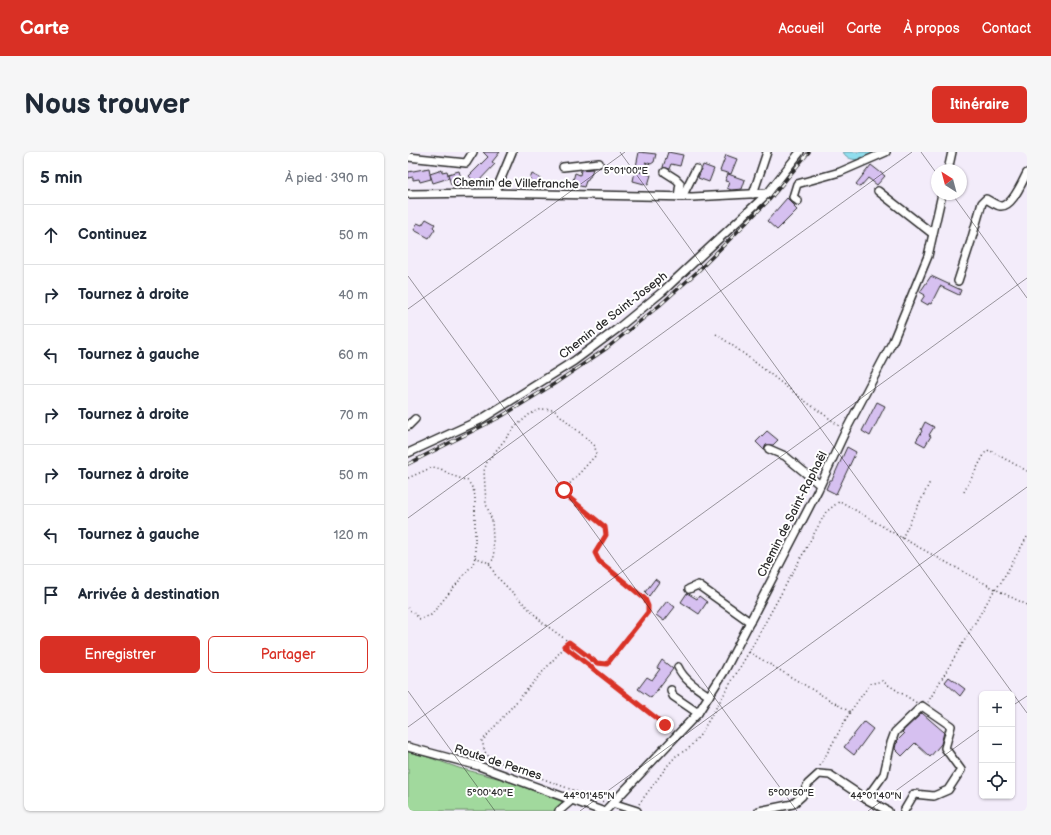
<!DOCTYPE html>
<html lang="fr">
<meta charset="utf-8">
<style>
body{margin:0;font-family:"Balsamiq Sans",sans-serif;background:#f6f6f7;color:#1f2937}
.controls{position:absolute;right:12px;bottom:12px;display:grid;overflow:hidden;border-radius:6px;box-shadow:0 1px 3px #0004}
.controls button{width:36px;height:36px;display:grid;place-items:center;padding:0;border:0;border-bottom:1px solid #e0e1e3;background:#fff;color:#1f2937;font:20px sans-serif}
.compass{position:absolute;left:523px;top:12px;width:36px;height:36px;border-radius:50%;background:#fff;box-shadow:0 1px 3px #0004;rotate:324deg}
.stop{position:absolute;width:12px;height:12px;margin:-9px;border:3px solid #d93025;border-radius:50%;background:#fff}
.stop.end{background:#d93025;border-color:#fff;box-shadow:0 1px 4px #0008}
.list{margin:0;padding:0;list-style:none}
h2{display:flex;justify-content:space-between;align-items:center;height:52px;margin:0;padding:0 16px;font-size:17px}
h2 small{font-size:13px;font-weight:400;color:#747a83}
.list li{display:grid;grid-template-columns:26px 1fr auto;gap:12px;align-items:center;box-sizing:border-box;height:60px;padding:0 16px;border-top:1px solid #e0e1e3}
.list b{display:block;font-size:15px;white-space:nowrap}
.list em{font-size:13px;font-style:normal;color:#747a83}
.actions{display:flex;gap:8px;padding:12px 16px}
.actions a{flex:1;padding:9px 0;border:1px solid #d93025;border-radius:6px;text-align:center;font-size:14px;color:#d93025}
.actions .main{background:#d93025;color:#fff}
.icon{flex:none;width:22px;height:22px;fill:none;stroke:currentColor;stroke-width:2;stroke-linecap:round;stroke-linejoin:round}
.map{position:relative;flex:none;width:619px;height:659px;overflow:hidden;border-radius:6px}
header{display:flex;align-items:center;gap:24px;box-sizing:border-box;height:56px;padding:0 20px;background:#d93025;color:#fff}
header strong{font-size:19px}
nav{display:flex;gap:22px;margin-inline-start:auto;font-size:14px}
.intro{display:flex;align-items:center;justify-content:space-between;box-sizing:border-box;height:96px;padding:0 24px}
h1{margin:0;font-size:28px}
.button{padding:10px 18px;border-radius:6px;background:#d93025;color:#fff;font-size:14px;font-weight:700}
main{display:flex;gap:24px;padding:0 24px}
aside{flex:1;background:#fff;border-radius:6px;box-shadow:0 1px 3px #0004}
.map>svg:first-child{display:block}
.green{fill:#a1d99d;stroke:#668264}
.water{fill:#90deee;stroke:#6896a0}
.building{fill:#d6c0f0;stroke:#2b2b2b}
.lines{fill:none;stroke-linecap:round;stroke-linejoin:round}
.minor-casing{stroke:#2b2b2b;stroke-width:10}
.path{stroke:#2b2b2b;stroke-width:1.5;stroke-dasharray:1 3;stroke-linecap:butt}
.minor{stroke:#fff;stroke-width:7}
.rail-casing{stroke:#2b2b2b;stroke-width:3.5}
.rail{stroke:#fff;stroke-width:2;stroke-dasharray:6;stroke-linecap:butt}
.route{stroke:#d93025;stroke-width:5}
.ticks{fill:none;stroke:#2b2b2b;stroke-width:1;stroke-opacity:0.45}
.labels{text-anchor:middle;stroke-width:4;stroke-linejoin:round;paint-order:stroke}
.street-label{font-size:12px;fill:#2b2b2b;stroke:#fff}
.ticks-label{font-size:10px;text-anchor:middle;fill:#2b2b2b;stroke:#fff;stroke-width:4;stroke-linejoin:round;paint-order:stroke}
</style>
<header>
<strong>Carte</strong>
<nav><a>Accueil</a><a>Carte</a><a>À propos</a><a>Contact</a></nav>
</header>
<div class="intro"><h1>Nous trouver</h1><a class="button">Itinéraire</a></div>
<main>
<aside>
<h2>5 min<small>À pied · 390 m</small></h2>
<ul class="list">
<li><svg class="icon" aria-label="ahead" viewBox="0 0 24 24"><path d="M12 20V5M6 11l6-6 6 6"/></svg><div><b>Continuez</b></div><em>50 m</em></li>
<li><svg class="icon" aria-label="right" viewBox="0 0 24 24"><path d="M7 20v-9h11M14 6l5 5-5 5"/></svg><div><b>Tournez à droite</b></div><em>40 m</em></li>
<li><svg class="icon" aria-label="left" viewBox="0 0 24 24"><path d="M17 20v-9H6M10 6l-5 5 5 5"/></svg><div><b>Tournez à gauche</b></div><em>60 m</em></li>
<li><svg class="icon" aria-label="right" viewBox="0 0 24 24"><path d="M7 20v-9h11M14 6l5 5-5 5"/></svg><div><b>Tournez à droite</b></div><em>70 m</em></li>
<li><svg class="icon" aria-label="right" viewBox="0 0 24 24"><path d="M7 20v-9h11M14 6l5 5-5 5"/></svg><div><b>Tournez à droite</b></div><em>50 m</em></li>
<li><svg class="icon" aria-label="left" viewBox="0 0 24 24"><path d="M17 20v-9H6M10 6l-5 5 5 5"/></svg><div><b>Tournez à gauche</b></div><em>120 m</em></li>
<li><svg class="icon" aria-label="arrive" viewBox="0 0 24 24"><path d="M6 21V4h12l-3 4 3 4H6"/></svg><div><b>Arrivée à destination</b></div></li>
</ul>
<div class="actions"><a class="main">Enregistrer</a><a>Partager</a></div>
</aside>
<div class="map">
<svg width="619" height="659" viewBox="0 0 619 659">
<rect width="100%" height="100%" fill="#f3ecfa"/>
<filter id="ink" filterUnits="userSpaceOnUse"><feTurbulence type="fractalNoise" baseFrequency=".025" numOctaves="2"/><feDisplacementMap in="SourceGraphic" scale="8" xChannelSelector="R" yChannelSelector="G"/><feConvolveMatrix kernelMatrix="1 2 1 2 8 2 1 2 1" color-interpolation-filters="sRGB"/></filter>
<g filter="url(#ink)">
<!-- green -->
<polygon class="green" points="0,600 17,604 51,616 97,628 155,650 145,659 0,659"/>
<!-- water -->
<path class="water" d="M 435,0 L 472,0 C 460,5 443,14 435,0 Z"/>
<!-- building -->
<g class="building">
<polygon points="75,0 92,0 84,10 87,12 68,32 61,24 80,5"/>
<polygon points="231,0 248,2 246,10 243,12 237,10 240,14 231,20 243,23 240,33 225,29"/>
<polygon points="260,0 275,3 272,14 263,12 261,17 255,15"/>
<polygon points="318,3 329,7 323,22 312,19"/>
<polygon points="295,13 306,17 301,30 290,26"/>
<polygon points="463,13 477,24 469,33 460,26 452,35 448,32"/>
<polygon points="21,16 23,27 12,30 11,27 5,28 5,25 0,26 0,20"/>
<polygon points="185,17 182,25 181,25 179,29 178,29 176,35 164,32 167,21 172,23 173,18"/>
<polygon points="34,18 34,20 39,19 41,26 25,31 22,22"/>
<polygon points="51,19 54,29 43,33 40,22"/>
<polygon points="124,22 132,26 128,35 120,32"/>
<polygon points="320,22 337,28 334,37 323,38 319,36 321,30 317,29"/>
<polygon points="379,46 387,54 386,55 389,58 369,78 359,69"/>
<polygon points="18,67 27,72 25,75 27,77 21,86 6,78 9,71 14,73"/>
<polygon points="523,124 553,138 551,143 532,134 523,152 521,151 520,153 513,149 517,143 512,140"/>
<polygon points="469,250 477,254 462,284 454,279"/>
<polygon points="517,270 526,275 521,283 523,284 517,294 508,289 514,279 513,278"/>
<polygon points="359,279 370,288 365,293 358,293 356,298 348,290"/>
<polygon points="439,295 448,300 428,342 418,337 422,328 424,328"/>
<polygon points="247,427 251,430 241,444 237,440"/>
<polygon points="279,441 289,447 291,444 299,450 291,462 273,450"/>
<polygon points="259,449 267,455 256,469 248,463"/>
<polygon points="254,508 265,517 243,546 230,537 239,525 244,528 252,517 249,516"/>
<polygon points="541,525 557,537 552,544 537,530"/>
<polygon points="514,561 536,580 533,592 522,605 507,591 494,604 487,597 488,592 490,590 489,589 496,582 494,580"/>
<polygon points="456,570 465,577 446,603 436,595"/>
</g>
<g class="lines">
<defs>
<g id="minor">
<polyline points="0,5 58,11 65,0"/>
<polyline points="155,15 191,11"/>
<polyline points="540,18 544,0"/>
<polyline points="257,20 268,27 272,31 270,45"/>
<polyline points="470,39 516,75 525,82"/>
<polyline points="87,41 104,0"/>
<polyline points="0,42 81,41 284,45 360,41"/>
<polyline points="345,42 359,0"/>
<polyline points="274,45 288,17"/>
<polyline points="390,49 385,45 389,32 432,20 478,0"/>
<path d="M 550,129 L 563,89 L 574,51 L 578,47 C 582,49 588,53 592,54 C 604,56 614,30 619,21"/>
<polyline points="0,274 7,267"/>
<polyline points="361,297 377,304 412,333"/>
<polyline points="0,301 72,268 166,209 209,177 254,140 360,41 392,0"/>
<polyline points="281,437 290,433 342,470"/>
<path d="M 270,515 C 276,528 289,536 301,544"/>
<polyline points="263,538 265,544 290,561"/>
<polyline points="0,595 71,614 194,659"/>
<polyline points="204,651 229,659"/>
<polyline points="151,659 165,647"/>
<polyline points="197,659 290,561 316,520 410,338 437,280 485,189 520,104 534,42"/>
<polyline points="351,659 385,652 394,644 400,632 411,622 422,623 458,647"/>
<polyline points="480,659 458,647 476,622 483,591 487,580 514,554 543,574 537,596 553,618 540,638 526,644 506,642 496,659"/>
</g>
</defs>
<!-- minor casing -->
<use href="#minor" class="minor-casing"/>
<!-- path -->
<g class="path">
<path d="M 308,182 C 336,201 362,222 389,243 C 403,254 418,263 431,274"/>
<polyline points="0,326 25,315 33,317 43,323 60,329 65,337 67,344 67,405 65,412 23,463 12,467 0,456"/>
<polyline points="556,340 577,301 581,298 619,319"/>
<polyline points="619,385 592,432 587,437 619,453"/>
<polyline points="494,386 522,330"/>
<polyline points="67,405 81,411 88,424 135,471 161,490 74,589 77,600 83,607 196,650"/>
<polyline points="81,411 86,407 84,368 78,352 76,319 79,310 107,275 122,262 134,257 146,258 187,294 188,303 156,338 159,343 197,375 198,383 187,401 191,409 237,447 240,454 240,460 199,512 189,511 161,490"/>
<polyline points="157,494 257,573"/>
<polyline points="341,500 442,560"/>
<polyline points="412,614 442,560 462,532 474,529 509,551"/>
<polyline points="231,652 260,613 268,604 281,596 292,583 341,500 418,360 432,349 494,386 587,437 520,550"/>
</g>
<!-- minor -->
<use href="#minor" class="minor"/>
<defs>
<polyline id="rail" points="0,312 94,264 146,232 199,196 252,153 289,120 362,47 401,0"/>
</defs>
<!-- rail casing -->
<use href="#rail" class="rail-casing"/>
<!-- rail -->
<use href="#rail" class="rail"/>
</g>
</g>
<g class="lines" filter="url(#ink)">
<!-- route -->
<polyline class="route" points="156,338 158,343 197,375 198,383 187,401 191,409 237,447 240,454 240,460 199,512 189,511 161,490 156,494 257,573"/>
</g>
<!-- ticks -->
<path class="ticks" d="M 212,0 L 619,561M 513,0 L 529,22M 544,42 L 619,146M 0,124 L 389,659M 0,157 L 217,0M 0,366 L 504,0M 0,539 L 87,659M 604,554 L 619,544M 0,575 L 619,126M 172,659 L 619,335M 460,659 L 574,576"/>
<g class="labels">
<!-- street labels -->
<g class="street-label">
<text transform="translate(108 31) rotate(1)" y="4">Chemin de Villefranche</text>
<text transform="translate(205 163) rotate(-38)" y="4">Chemin de Saint-Joseph</text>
<text transform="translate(384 362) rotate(-63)" y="4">Chemin de Saint-Raphaël</text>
<text transform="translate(90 610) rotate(18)" y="4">Route de Pernes</text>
</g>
</g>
<g class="ticks-label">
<text x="218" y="22">5°01'00"E</text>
<text x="82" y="644">5°00'40"E</text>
<text x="383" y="644">5°00'50"E</text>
<text x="181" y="647">44°01'45"N</text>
<text x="468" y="647">44°01'40"N</text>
</g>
</svg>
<div class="controls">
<button>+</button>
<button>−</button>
<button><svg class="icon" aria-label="locate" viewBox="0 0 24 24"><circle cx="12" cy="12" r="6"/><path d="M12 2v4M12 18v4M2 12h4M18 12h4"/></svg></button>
</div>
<svg class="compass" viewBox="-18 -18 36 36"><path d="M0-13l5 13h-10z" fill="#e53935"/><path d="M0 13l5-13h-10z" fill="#747a83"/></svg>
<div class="stop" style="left:156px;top:338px"></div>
<div class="stop end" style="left:257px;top:573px"></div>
</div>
</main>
